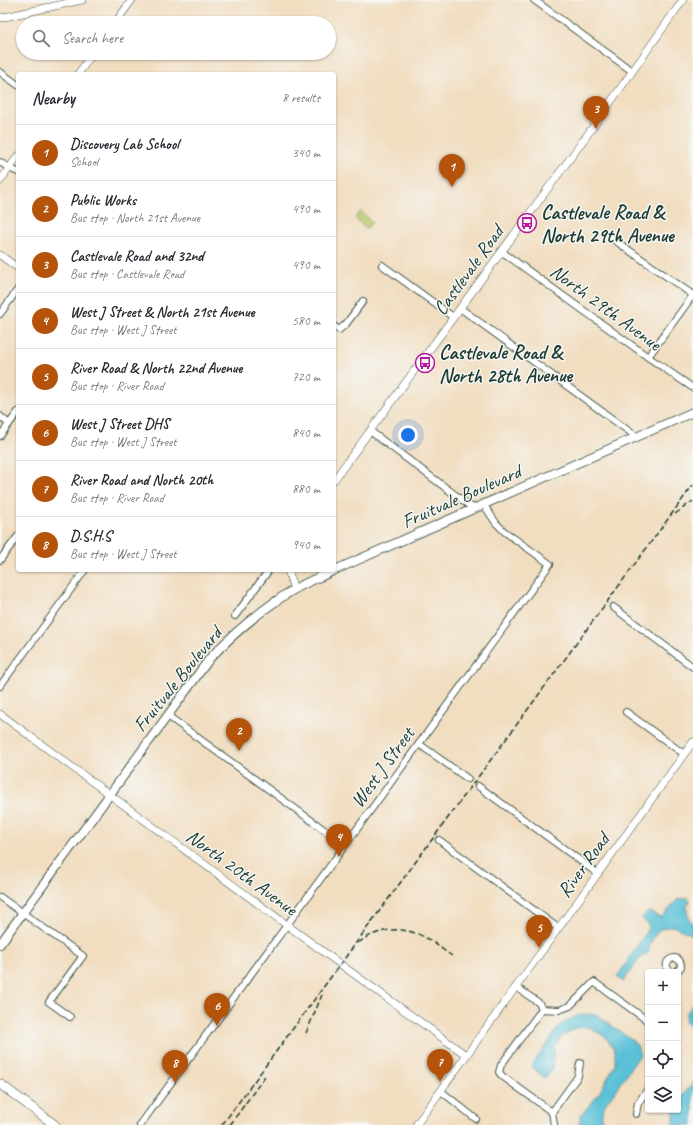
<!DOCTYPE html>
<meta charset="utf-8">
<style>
body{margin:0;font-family:Caveat,sans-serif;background:#f7f7f7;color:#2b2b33}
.controls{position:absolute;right:12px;bottom:12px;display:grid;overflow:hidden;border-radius:4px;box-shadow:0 1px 3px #0004}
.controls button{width:36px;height:36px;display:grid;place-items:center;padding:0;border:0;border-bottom:1px solid #e1e1e2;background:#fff;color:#2b2b33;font:20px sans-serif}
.you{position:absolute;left:408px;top:435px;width:14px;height:14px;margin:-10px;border:3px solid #fff;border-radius:50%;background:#1a73e8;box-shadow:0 0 0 6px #1a73e833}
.badge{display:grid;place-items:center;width:26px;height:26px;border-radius:50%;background:#b45309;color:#fff;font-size:13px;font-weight:700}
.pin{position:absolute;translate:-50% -33px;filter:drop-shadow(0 1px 2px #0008)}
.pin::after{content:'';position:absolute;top:21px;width:14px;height:12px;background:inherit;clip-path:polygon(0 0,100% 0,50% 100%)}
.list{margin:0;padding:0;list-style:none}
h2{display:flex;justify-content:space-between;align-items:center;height:52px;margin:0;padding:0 16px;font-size:17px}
h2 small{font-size:13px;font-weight:400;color:#7c7c81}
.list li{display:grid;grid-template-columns:26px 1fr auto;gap:12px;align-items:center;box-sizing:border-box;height:56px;padding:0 16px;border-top:1px solid #e1e1e2}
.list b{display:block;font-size:15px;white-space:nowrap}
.list p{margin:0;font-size:13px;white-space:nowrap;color:#7c7c81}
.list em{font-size:13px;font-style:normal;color:#7c7c81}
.icon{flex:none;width:22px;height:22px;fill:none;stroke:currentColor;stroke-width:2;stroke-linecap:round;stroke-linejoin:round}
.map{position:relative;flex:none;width:693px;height:1125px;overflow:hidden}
.search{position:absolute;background:#fff;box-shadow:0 1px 3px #0004;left:16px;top:16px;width:320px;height:44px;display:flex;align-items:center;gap:10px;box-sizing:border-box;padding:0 14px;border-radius:22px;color:#7c7c81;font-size:15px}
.panel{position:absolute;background:#fff;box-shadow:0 1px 3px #0004;left:16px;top:72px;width:320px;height:500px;border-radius:4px}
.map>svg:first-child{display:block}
.green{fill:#b4c76a;stroke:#6a824f}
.water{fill:#59c0d7;stroke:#3c7e86}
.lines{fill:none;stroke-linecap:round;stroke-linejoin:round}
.minor-casing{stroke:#3e5549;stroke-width:8}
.tertiary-casing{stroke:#3e5549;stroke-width:8}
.secondary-casing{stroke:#3e5549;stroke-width:10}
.primary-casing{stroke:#3e5549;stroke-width:10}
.minor{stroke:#fff;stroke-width:6}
.tertiary{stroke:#fff;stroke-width:7}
.secondary{stroke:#fff;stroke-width:8}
.primary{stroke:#fff;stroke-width:9}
.rail{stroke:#1f3d34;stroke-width:1.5;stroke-dasharray:6 3;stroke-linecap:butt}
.labels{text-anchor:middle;stroke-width:3;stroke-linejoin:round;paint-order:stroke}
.poi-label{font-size:20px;font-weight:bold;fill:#1f3d34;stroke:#f6f6f2;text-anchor:start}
.street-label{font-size:20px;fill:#1f3d34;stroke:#f6f6f2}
</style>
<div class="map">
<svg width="693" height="1125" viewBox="0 0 693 1125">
<rect width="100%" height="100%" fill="#f6f6f2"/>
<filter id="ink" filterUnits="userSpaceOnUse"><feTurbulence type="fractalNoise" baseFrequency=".025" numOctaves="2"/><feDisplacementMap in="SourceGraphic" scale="8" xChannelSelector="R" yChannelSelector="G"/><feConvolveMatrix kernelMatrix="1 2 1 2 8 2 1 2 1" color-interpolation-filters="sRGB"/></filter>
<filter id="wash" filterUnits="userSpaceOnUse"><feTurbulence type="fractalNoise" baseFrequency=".012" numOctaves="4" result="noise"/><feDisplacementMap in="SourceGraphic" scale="16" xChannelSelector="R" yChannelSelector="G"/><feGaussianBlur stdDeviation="0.9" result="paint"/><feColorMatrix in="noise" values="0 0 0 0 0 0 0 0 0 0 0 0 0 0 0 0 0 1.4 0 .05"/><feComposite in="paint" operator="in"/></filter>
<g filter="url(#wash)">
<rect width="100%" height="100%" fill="#f1ddbf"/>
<!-- green -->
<polygon class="green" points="361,211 372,222 366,229 355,218"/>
<!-- water -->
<g class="water">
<path d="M 688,898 L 690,901 L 686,908 L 690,921 L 693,923 L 693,935 L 673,926 L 658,930 L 650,944 L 648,953 L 641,957 L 623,982 L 617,977 C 628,960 640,944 649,926 L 642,918 L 648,911 L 659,917 L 662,917 L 678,899 Z"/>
<polygon points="693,1004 693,1031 685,1023 686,1014"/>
<polygon points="589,1014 597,1015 633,1041 637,1045 640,1055 605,1105 602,1114 601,1125 579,1125 581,1115 598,1095 615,1065 615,1051 612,1046 605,1037 589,1027 576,1028 561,1037 554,1048 552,1069 545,1078 531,1067 561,1024 577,1016"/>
<polygon points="693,1082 693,1125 674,1125 674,1110 678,1110 678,1102"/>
</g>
</g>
<g filter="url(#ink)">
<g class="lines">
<defs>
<g id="minor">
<polyline points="534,0 632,71"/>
<polyline points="0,72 18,85"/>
<polyline points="0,162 9,168 18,172"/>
<polyline points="610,237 693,295"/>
<polyline points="501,251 648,357 693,388"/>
<polyline points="382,265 453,317"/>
<polyline points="460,308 637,437"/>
<polyline points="0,314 18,289"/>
<polyline points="334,326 339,330 346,324 363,301"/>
<polyline points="648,357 693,295"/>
<polyline points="0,416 9,424"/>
<polyline points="370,431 474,509"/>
<polyline points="0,436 18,412"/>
<polyline points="0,560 18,536"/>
<polyline points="613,607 693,667"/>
<polyline points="235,616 269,570"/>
<polyline points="0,686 85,570"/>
<polyline points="626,712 684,754"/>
<polyline points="168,716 345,845"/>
<polyline points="419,744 468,779"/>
<polyline points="478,786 597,873"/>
<polyline points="439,840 558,928"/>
<polyline points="0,897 83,956 49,1002 70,1017"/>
<path d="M 671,972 C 657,962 681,949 681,967 L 676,972"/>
<polyline points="516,987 539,1003 542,1009"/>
<polyline points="441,1091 476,1119"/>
<polyline points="552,1112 578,1076 580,1063"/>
<polyline points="636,1114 638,1103 648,1089"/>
<polyline points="140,1125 287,925 550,564 505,532 496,523 484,505"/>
<polyline points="554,1125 552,1112 502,1076 499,1072 501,1065 542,1009 559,1010 570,1006 594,982 648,1021"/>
</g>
<g id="tertiary">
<polyline points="0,18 82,0"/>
<polyline points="115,23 132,0"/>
<polyline points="78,74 93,53"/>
<polyline points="0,181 18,156"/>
<polyline points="0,255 18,268"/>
<polyline points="334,480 585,138 683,0"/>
<polyline points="288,570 294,590"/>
<polyline points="0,714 340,964 466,1055"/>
<polyline points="416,1125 693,742"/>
</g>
<path id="secondary" d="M 0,944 L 210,658 C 235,632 262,609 293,590 C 306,582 321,577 335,570 L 693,412"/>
<polyline id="primary" points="0,1084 55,1125"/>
</defs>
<!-- minor casing -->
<use href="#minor" class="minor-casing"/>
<!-- tertiary casing -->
<use href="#tertiary" class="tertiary-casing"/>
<!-- secondary casing -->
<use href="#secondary" class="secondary-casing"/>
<!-- primary casing -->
<use href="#primary" class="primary-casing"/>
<!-- minor -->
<use href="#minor" class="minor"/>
<!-- tertiary -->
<use href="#tertiary" class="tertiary"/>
<!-- secondary -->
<use href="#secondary" class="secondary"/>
<!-- primary -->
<use href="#primary" class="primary"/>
<!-- rail -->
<g class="rail">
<polyline points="675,514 693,501"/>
<path d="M 358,943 C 374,931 395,926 415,933 C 428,937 440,948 452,956"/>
<polyline points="306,1033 322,995"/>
<polyline points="222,1125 693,485"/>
<polyline points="230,1125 265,1076"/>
</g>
</g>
</g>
<!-- icons -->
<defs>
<symbol id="bus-ring" viewBox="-11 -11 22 22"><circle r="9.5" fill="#f6f6f2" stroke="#b5179e" stroke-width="1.5"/><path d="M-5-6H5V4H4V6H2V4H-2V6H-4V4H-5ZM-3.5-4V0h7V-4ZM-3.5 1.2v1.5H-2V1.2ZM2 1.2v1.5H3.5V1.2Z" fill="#b5179e"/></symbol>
</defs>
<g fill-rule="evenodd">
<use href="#bus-ring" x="516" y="212" width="22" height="22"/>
<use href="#bus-ring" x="414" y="352" width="22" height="22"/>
</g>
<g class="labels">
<!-- poi labels -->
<g class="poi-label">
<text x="541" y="219">Castlevale Road &amp;<tspan x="541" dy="23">North 29th Avenue</tspan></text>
<text x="439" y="359">Castlevale Road &amp;<tspan x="439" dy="23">North 28th Avenue</tspan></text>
</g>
<!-- street labels -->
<g class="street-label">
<text transform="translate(468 270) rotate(-54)" y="7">Castlevale Road</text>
<text transform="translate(606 307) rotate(36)" y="7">North 29th Avenue</text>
<text transform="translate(461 496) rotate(-24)" y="7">Fruitvale Boulevard</text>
<text transform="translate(177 679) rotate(-51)" y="7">Fruitvale Boulevard</text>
<text transform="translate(382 767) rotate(-54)" y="7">West J Street</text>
<text transform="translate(583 865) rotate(-54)" y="7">River Road</text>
<text transform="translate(242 872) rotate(36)" y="7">North 20th Avenue</text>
</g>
</g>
</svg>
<div class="controls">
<button>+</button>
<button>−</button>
<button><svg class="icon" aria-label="locate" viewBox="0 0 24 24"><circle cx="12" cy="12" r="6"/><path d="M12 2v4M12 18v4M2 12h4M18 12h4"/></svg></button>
<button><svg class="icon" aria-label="layers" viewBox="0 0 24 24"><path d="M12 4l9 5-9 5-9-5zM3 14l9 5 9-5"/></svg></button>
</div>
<div class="you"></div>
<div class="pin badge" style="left:452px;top:187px">1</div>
<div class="pin badge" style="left:239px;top:751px">2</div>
<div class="pin badge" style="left:596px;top:129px">3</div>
<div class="pin badge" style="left:339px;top:857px">4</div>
<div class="pin badge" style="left:539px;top:948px">5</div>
<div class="pin badge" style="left:217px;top:1026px">6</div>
<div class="pin badge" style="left:440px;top:1082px">7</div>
<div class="pin badge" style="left:175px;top:1083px">8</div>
<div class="search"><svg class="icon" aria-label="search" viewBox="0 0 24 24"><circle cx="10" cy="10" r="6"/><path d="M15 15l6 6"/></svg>Search here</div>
<section class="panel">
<h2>Nearby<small>8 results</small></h2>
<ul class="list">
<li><span class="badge">1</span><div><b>Discovery Lab School</b><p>School</p></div><em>340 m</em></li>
<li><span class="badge">2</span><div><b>Public Works</b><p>Bus stop · North 21st Avenue</p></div><em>490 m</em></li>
<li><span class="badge">3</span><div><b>Castlevale Road and 32nd</b><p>Bus stop · Castlevale Road</p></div><em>490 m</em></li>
<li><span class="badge">4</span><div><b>West J Street &amp; North 21st Avenue</b><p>Bus stop · West J Street</p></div><em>580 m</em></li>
<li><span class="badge">5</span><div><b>River Road &amp; North 22nd Avenue</b><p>Bus stop · River Road</p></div><em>720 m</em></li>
<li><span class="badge">6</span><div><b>West J Street DHS</b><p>Bus stop · West J Street</p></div><em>840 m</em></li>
<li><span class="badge">7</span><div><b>River Road and North 20th</b><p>Bus stop · River Road</p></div><em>880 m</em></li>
<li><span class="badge">8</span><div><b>D.S.H.S</b><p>Bus stop · West J Street</p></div><em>940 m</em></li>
</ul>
</section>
</div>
